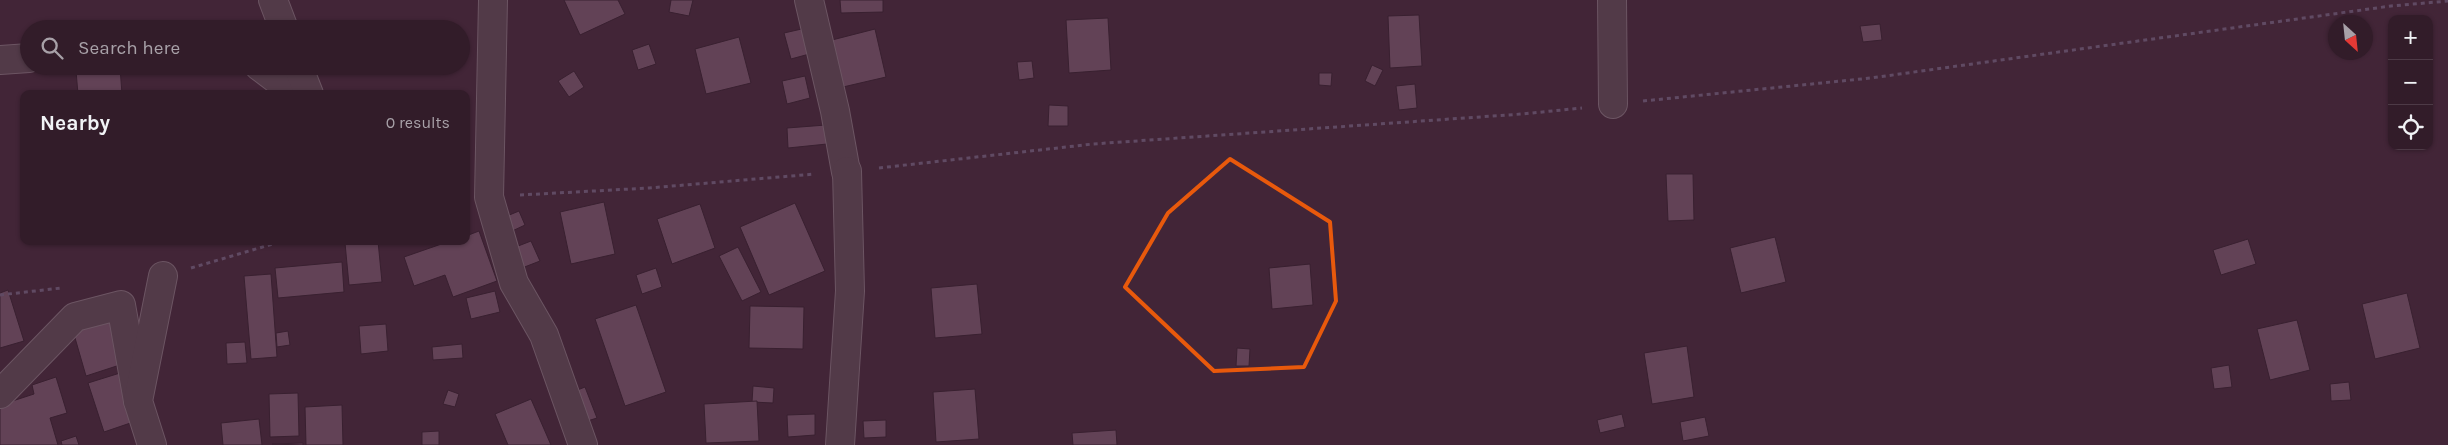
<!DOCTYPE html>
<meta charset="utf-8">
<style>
body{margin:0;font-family:Karla,sans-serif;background:#3a2531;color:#f1f3f6}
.controls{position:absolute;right:15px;top:15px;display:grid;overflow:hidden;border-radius:10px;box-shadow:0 1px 4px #0004}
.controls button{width:45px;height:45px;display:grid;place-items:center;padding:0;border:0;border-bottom:1px solid #4d3a46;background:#321c29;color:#f1f3f6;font:25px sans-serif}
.compass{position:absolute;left:2328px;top:15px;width:45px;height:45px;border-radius:50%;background:#321c29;box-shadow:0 1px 4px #0004;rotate:153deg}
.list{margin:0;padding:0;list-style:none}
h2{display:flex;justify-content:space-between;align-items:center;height:65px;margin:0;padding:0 20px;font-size:21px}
h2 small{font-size:16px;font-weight:400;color:#a8a1a8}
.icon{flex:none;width:28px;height:28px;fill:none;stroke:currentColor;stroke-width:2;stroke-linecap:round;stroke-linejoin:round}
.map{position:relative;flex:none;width:2448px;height:445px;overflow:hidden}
.search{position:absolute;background:#321c29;box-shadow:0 1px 4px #0004;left:20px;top:20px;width:450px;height:55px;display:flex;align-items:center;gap:12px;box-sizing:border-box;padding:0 18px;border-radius:28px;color:#a8a1a8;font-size:19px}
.panel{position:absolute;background:#321c29;box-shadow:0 1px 4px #0004;left:20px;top:90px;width:450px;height:155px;border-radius:10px}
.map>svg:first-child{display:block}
.building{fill:#624256;stroke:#392030}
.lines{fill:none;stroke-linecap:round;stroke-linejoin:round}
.street-casing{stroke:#6c5563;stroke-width:30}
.path{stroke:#604a63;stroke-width:3;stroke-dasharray:4 4;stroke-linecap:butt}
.street{stroke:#523a48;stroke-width:28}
.marked{fill:none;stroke:#e8590c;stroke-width:4;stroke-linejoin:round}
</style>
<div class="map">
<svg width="2448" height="445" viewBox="0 0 2448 445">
<rect width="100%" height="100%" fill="#422537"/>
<!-- building -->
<g class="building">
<polygon points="564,0 618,0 625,14 580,35"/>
<polygon points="671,0 693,0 689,16 669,12"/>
<polygon points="840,0 883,0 883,12 841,13"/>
<polygon points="1419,15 1422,66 1390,68 1388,16"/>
<polygon points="1108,18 1111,70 1069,73 1066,20"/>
<polygon points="1880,24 1882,40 1863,42 1860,26"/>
<polygon points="806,28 813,53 791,59 784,33"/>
<polygon points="875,29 886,77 843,87 832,40"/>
<polygon points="739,37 751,83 706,94 695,49"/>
<polygon points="649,44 656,64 638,70 632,50"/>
<polygon points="1032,61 1034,78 1019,80 1017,62"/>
<polygon points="1372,65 1383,70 1375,86 1365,81"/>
<polygon points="120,67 122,94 78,94 76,71"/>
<polygon points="574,71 584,87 569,97 558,81"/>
<polygon points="1319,73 1332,73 1331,86 1319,85"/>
<polygon points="805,76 810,98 787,104 782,81"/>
<polygon points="1415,84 1417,108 1399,110 1396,86"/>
<polygon points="1049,105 1068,106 1068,126 1048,126"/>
<polygon points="826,125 827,144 788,148 787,128"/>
<polygon points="1666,174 1693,174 1694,220 1668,221"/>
<polygon points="604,202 615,254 571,264 560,212"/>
<polygon points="795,203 825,271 769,295 740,227"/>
<polygon points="700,204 715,248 672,264 657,219"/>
<polygon points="519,211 525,225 508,233 502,218"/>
<polygon points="479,231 497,281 453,297 445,275 414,286 404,257 450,241 466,241 466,236"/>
<polygon points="1775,237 1786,282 1741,293 1730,248"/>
<polygon points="2248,239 2256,264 2221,275 2213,250"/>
<polygon points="378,241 382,282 349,285 345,243"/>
<polygon points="531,241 540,261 522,268 513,248"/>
<polygon points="738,247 761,292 742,301 719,256"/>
<polygon points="342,262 344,292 278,298 275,268"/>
<polygon points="1310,264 1313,305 1272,309 1269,268"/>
<polygon points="656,268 662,287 642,294 636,275"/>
<polygon points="271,274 277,357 251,359 244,276"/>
<polygon points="977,284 982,334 935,338 931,288"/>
<polygon points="8,290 24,341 0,348 0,293"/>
<polygon points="495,291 500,312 471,319 466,298"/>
<polygon points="2407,293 2420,348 2375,359 2362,304"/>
<polygon points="636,305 666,392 625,406 595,319"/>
<polygon points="750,306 804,307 803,349 749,348"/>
<polygon points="116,318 129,362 86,376 73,331"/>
<polygon points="2297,320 2310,370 2270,380 2257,329"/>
<polygon points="386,324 388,351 361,354 359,326"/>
<polygon points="288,331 290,345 277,347 276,333"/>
<polygon points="245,342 247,363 227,364 226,343"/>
<polygon points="462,344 463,358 433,360 432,347"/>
<polygon points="1687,346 1694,397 1652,404 1644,353"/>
<polygon points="1237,348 1250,349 1249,366 1236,366"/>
<polygon points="2229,365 2232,387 2214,389 2211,368"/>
<polygon points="136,368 151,416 104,432 88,383"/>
<polygon points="56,377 67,413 50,418 58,445 0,445 0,405 34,394 32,385"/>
<polygon points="2349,382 2351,400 2331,401 2330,384"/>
<polygon points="753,386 774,388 773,403 752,402"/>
<polygon points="585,387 597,418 581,423 570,393"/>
<polygon points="975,389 979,439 936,442 933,392"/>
<polygon points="448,390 459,394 455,407 443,404"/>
<polygon points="298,393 299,436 270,437 269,394"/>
<polygon points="531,399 551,445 508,445 495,414"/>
<polygon points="757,401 759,441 706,443 704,404"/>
<polygon points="342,405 343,445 306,445 305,407"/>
<polygon points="815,414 815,435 788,437 787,415"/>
<polygon points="1622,414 1625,427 1600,433 1597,420"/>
<polygon points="1705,417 1709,436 1683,441 1680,422"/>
<polygon points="259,419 262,445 223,445 221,423"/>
<polygon points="886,420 886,437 864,438 863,421"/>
<polygon points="1116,430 1117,445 1073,445 1072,433"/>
<polygon points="439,431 439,445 422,445 422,432"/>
<polygon points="76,436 79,445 62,445 61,441"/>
<polygon points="303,443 303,445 272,444"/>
</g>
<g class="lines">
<defs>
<g id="street">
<polyline points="273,0 284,29"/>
<polyline points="493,0 489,197 514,283 544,335 583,445"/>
<polyline points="809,0 835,111 846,172"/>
<polyline points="1612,0 1613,104"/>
<polyline points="0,60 29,58"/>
<polyline points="259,66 296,94"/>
<polyline points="298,66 309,94"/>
<polyline points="0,394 75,317 121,305 138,401"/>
<polyline points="152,445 138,401 163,276"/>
<polyline points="840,445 850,291 847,171"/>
</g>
</defs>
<!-- street casing -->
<use href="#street" class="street-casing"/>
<!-- path -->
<g class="path">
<polyline points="1643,101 1871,78 2391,6 2448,1"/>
<polyline points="879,168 1093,144 1522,114 1582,108"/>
<polyline points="520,195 649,188 815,174"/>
<polyline points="191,268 283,241"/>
<polyline points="0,295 61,288"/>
</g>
<!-- street -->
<use href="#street" class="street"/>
</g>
<!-- marked area -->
<path class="marked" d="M 1230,159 L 1330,222 L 1336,301 L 1304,367 L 1214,371 L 1125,287 L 1168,213 Z"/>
</svg>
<div class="controls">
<button>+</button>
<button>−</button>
<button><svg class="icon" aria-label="locate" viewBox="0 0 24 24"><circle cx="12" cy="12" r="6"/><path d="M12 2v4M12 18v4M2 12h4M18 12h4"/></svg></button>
</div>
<svg class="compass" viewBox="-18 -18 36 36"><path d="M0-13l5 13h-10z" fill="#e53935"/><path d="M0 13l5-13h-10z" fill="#a8a1a8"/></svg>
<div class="search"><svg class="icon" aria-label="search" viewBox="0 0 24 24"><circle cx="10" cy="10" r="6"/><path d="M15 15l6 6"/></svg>Search here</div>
<section class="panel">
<h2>Nearby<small>0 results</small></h2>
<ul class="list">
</ul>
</section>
</div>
